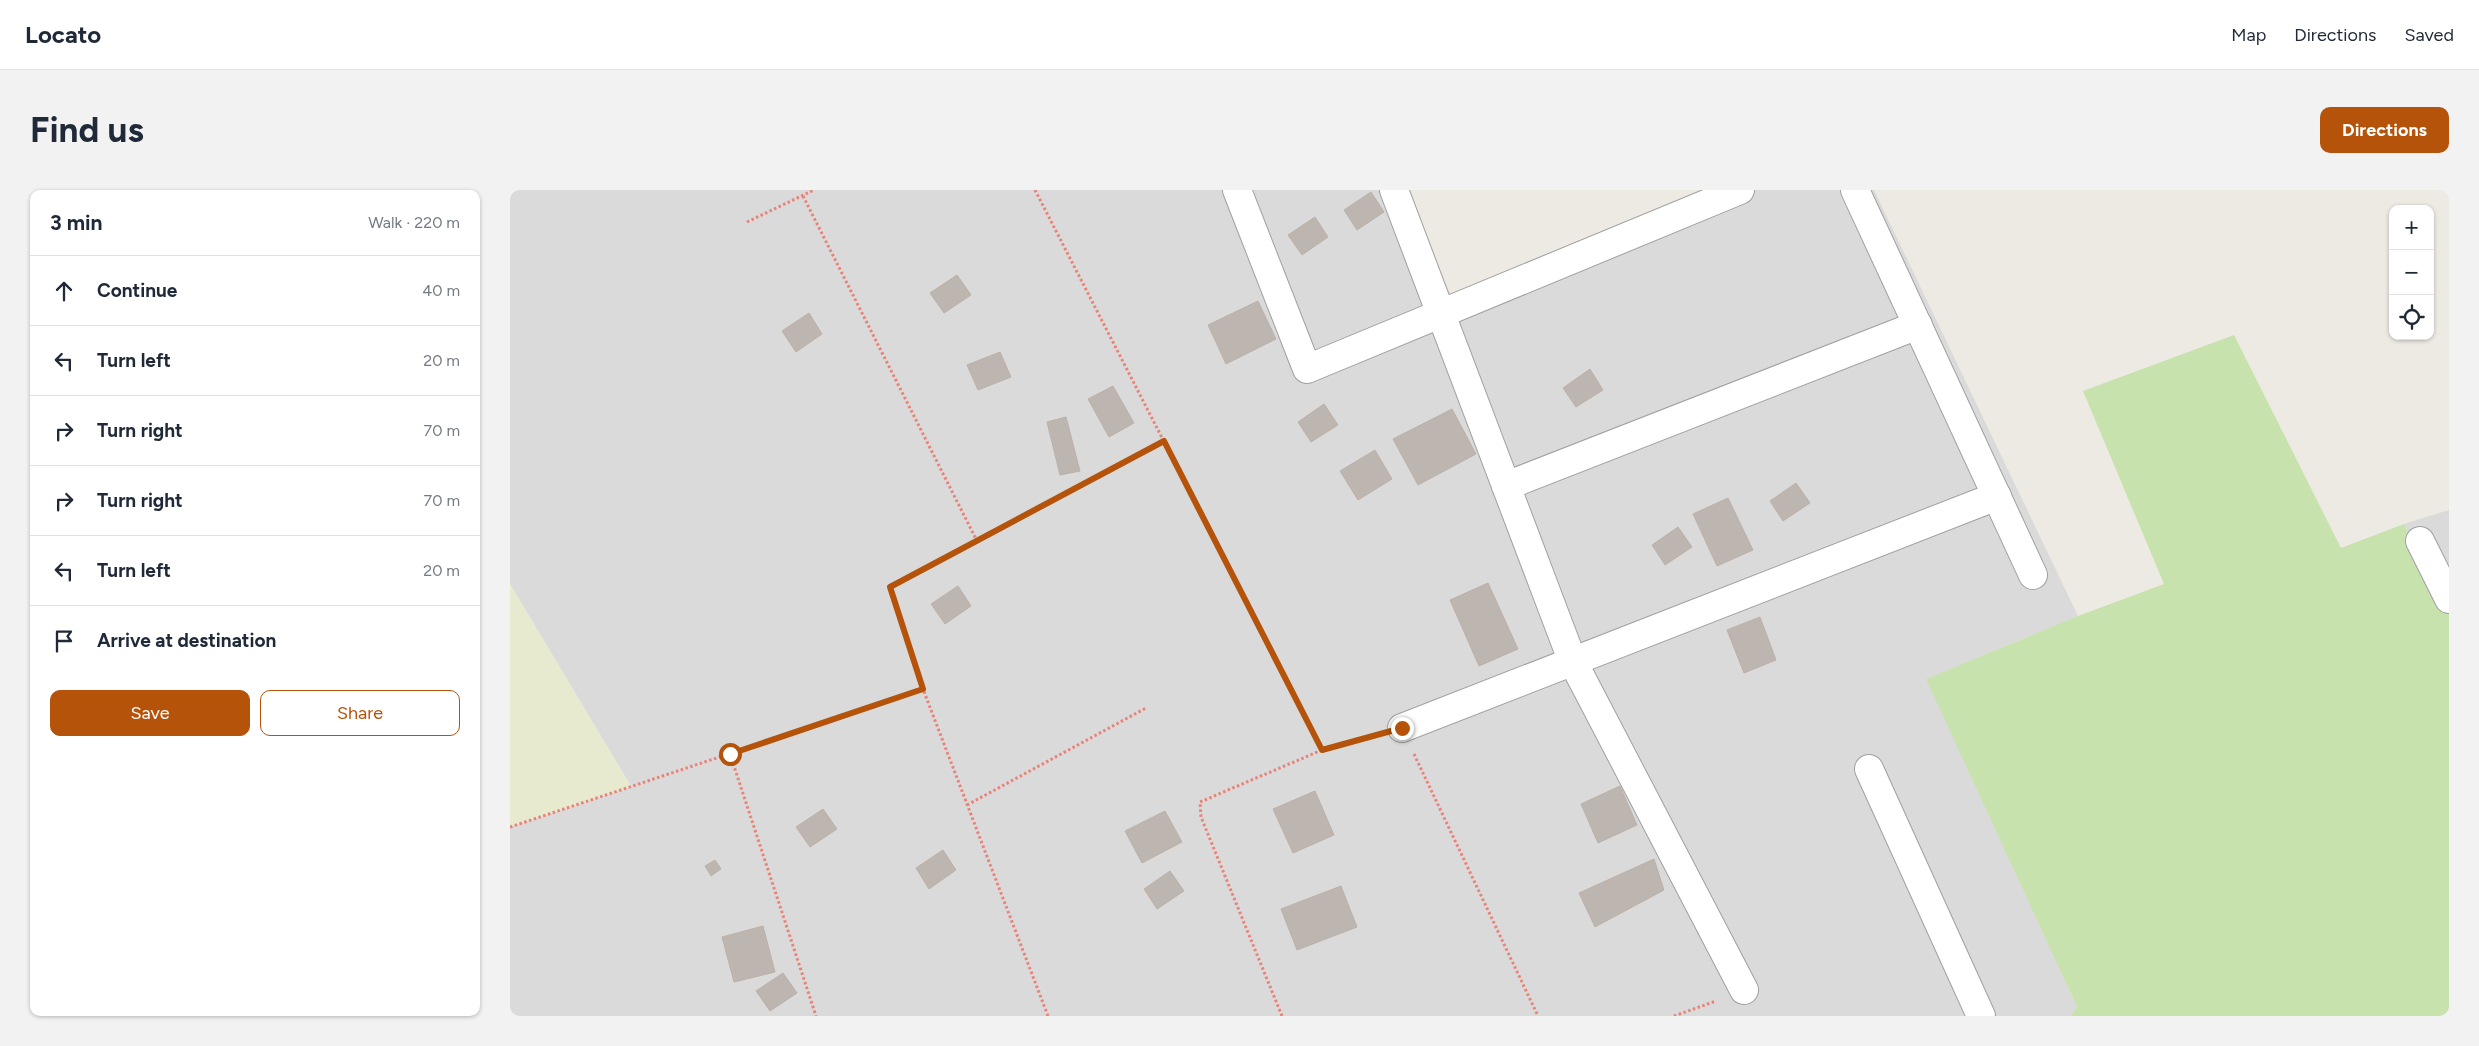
<!DOCTYPE html>
<meta charset="utf-8">
<style>
body{margin:0;font-family:Figtree,sans-serif;background:#f2f2f3;color:#1f2937}
.controls{position:absolute;right:15px;top:15px;display:grid;overflow:hidden;border-radius:10px;box-shadow:0 1px 4px #0004}
.controls button{width:45px;height:45px;display:grid;place-items:center;padding:0;border:0;border-bottom:1px solid #e0e1e3;background:#fff;color:#1f2937;font:25px sans-serif}
.stop{position:absolute;width:15px;height:15px;margin:-11px;border:4px solid #b45309;border-radius:50%;background:#fff}
.stop.end{background:#b45309;border-color:#fff;box-shadow:0 1px 5px #0008}
.list{margin:0;padding:0;list-style:none}
h2{display:flex;justify-content:space-between;align-items:center;height:65px;margin:0;padding:0 20px;font-size:21px}
h2 small{font-size:16px;font-weight:400;color:#747a83}
.list li{display:grid;grid-template-columns:32px 1fr auto;gap:15px;align-items:center;box-sizing:border-box;height:70px;padding:0 20px;border-top:1px solid #e0e1e3}
.list b{display:block;font-size:19px;white-space:nowrap}
.list em{font-size:16px;font-style:normal;color:#747a83}
.actions{display:flex;gap:10px;padding:15px 20px}
.actions a{flex:1;padding:11px 0;border:1px solid #b45309;border-radius:10px;text-align:center;font-size:18px;color:#b45309}
.actions .main{background:#b45309;color:#fff}
.icon{flex:none;width:28px;height:28px;fill:none;stroke:currentColor;stroke-width:2;stroke-linecap:round;stroke-linejoin:round}
.map{position:relative;flex:none;width:1939px;height:826px;overflow:hidden;border-radius:10px}
header{display:flex;align-items:center;gap:30px;box-sizing:border-box;height:70px;padding:0 25px;background:#fff;border-bottom:1px solid #e0e1e3}
header strong{font-size:24px}
nav{display:flex;gap:28px;margin-inline-start:auto;font-size:18px}
.intro{display:flex;align-items:center;justify-content:space-between;box-sizing:border-box;height:120px;padding:0 30px}
h1{margin:0;font-size:35px}
.button{padding:12px 22px;border-radius:10px;background:#b45309;color:#fff;font-size:18px;font-weight:700}
main{display:flex;gap:30px;padding:0 30px}
aside{flex:1;background:#fff;border-radius:10px;box-shadow:0 1px 4px #0004}
.map>svg:first-child{display:block}
.residential{fill:#dadada}
.farmland{fill:#e8ead0}
.grass{fill:#c8e2ae}
.building{fill:#bdb5b0;stroke:#bdb1a7}
.lines{fill:none;stroke-linecap:round;stroke-linejoin:round}
.minor-casing{stroke:#a0a0a0;stroke-width:30}
.path{stroke:#ea8277;stroke-width:3;stroke-dasharray:2.5 2.5;stroke-linecap:butt}
.minor{stroke:#fff;stroke-width:28}
.route{stroke:#b45309;stroke-width:6}
</style>
<header>
<strong>Locato</strong>
<nav><a>Map</a><a>Directions</a><a>Saved</a></nav>
</header>
<div class="intro"><h1>Find us</h1><a class="button">Directions</a></div>
<main>
<aside>
<h2>3 min<small>Walk · 220 m</small></h2>
<ul class="list">
<li><svg class="icon" aria-label="ahead" viewBox="0 0 24 24"><path d="M12 20V5M6 11l6-6 6 6"/></svg><div><b>Continue</b></div><em>40 m</em></li>
<li><svg class="icon" aria-label="left" viewBox="0 0 24 24"><path d="M17 20v-9H6M10 6l-5 5 5 5"/></svg><div><b>Turn left</b></div><em>20 m</em></li>
<li><svg class="icon" aria-label="right" viewBox="0 0 24 24"><path d="M7 20v-9h11M14 6l5 5-5 5"/></svg><div><b>Turn right</b></div><em>70 m</em></li>
<li><svg class="icon" aria-label="right" viewBox="0 0 24 24"><path d="M7 20v-9h11M14 6l5 5-5 5"/></svg><div><b>Turn right</b></div><em>70 m</em></li>
<li><svg class="icon" aria-label="left" viewBox="0 0 24 24"><path d="M17 20v-9H6M10 6l-5 5 5 5"/></svg><div><b>Turn left</b></div><em>20 m</em></li>
<li><svg class="icon" aria-label="arrive" viewBox="0 0 24 24"><path d="M6 21V4h12l-3 4 3 4H6"/></svg><div><b>Arrive at destination</b></div></li>
</ul>
<div class="actions"><a class="main">Save</a><a>Share</a></div>
</aside>
<div class="map">
<svg width="1939" height="826" viewBox="0 0 1939 826">
<rect width="100%" height="100%" fill="#ede9e3"/>
<!-- residential -->
<g class="residential">
<polygon points="0,0 897,0 940,104 1191,0 1364,0 1568,426 1417,489 1567,817 1560,826 0,826 0,637 121,596 0,394"/>
<polygon points="1939,320 1939,422 1894,334"/>
</g>
<!-- farmland -->
<polygon class="farmland" points="0,394 121,597 0,637"/>
<!-- grass -->
<polygon class="grass" points="1724,145 1831,358 1894,334 1939,424 1939,826 1560,826 1567,817 1416,489 1568,426 1654,394 1573,201"/>
<!-- building -->
<g class="building">
<polygon points="861,2 874,22 847,40 834,20"/>
<polygon points="805,27 818,47 792,65 778,45"/>
<polygon points="447,85 461,105 434,123 420,103"/>
<polygon points="748,111 766,149 716,174 698,135"/>
<polygon points="299,123 312,144 286,162 272,141"/>
<polygon points="490,162 501,187 468,200 457,175"/>
<polygon points="1080,179 1093,200 1066,217 1053,198"/>
<polygon points="603,196 624,233 599,247 578,209"/>
<polygon points="814,214 828,235 801,252 788,232"/>
<polygon points="942,219 966,264 908,295 883,249"/>
<polygon points="556,227 570,281 550,285 537,232"/>
<polygon points="865,260 882,289 848,310 830,281"/>
<polygon points="1286,293 1300,313 1273,331 1260,311"/>
<polygon points="1218,308 1243,360 1207,376 1183,324"/>
<polygon points="1168,337 1182,357 1155,375 1142,355"/>
<polygon points="978,393 1008,459 969,476 940,410"/>
<polygon points="448,396 461,416 435,434 421,414"/>
<polygon points="1250,427 1266,470 1234,483 1217,440"/>
<polygon points="1110,596 1127,635 1088,653 1071,614"/>
<polygon points="805,601 824,645 783,663 763,619"/>
<polygon points="313,619 327,639 300,657 286,637"/>
<polygon points="655,621 672,652 632,673 615,641"/>
<polygon points="433,660 446,680 419,699 406,678"/>
<polygon points="1144,669 1154,700 1085,737 1069,703"/>
<polygon points="205,670 211,679 201,686 195,676"/>
<polygon points="660,681 674,701 647,719 634,699"/>
<polygon points="831,696 847,737 787,760 771,719"/>
<polygon points="253,736 265,782 224,792 212,747"/>
<polygon points="273,783 287,803 260,821 246,801"/>
</g>
<g class="lines">
<defs>
<g id="minor">
<polyline points="727,0 797,179 1230,0"/>
<polyline points="884,0 1062,470 1234,800"/>
<polyline points="1345,0 1523,385"/>
<polyline points="996,296 1408,135"/>
<polyline points="1910,351 1939,409"/>
<polyline points="892,538 1487,306"/>
<polyline points="1359,579 1471,826"/>
</g>
</defs>
<!-- minor casing -->
<use href="#minor" class="minor-casing"/>
<!-- path -->
<g class="path">
<polyline points="525,0 812,560 863,546"/>
<polyline points="293,6 467,351"/>
<polyline points="237,32 304,0"/>
<polyline points="220,564 306,826"/>
<polyline points="904,564 1028,826"/>
<polyline points="457,615 636,518"/>
<polyline points="0,637 413,499"/>
<polyline points="538,826 413,499 380,397 654,251"/>
<polyline points="772,826 691,627 690,612 812,560"/>
<polyline points="1164,826 1206,811"/>
</g>
<!-- minor -->
<use href="#minor" class="minor"/>
</g>
<g class="lines">
<!-- route -->
<polyline class="route" points="220,564 413,499 380,397 654,251 812,560 892,538"/>
</g>
</svg>
<div class="controls">
<button>+</button>
<button>−</button>
<button><svg class="icon" aria-label="locate" viewBox="0 0 24 24"><circle cx="12" cy="12" r="6"/><path d="M12 2v4M12 18v4M2 12h4M18 12h4"/></svg></button>
</div>
<div class="stop" style="left:220px;top:564px"></div>
<div class="stop end" style="left:892px;top:538px"></div>
</div>
</main>
